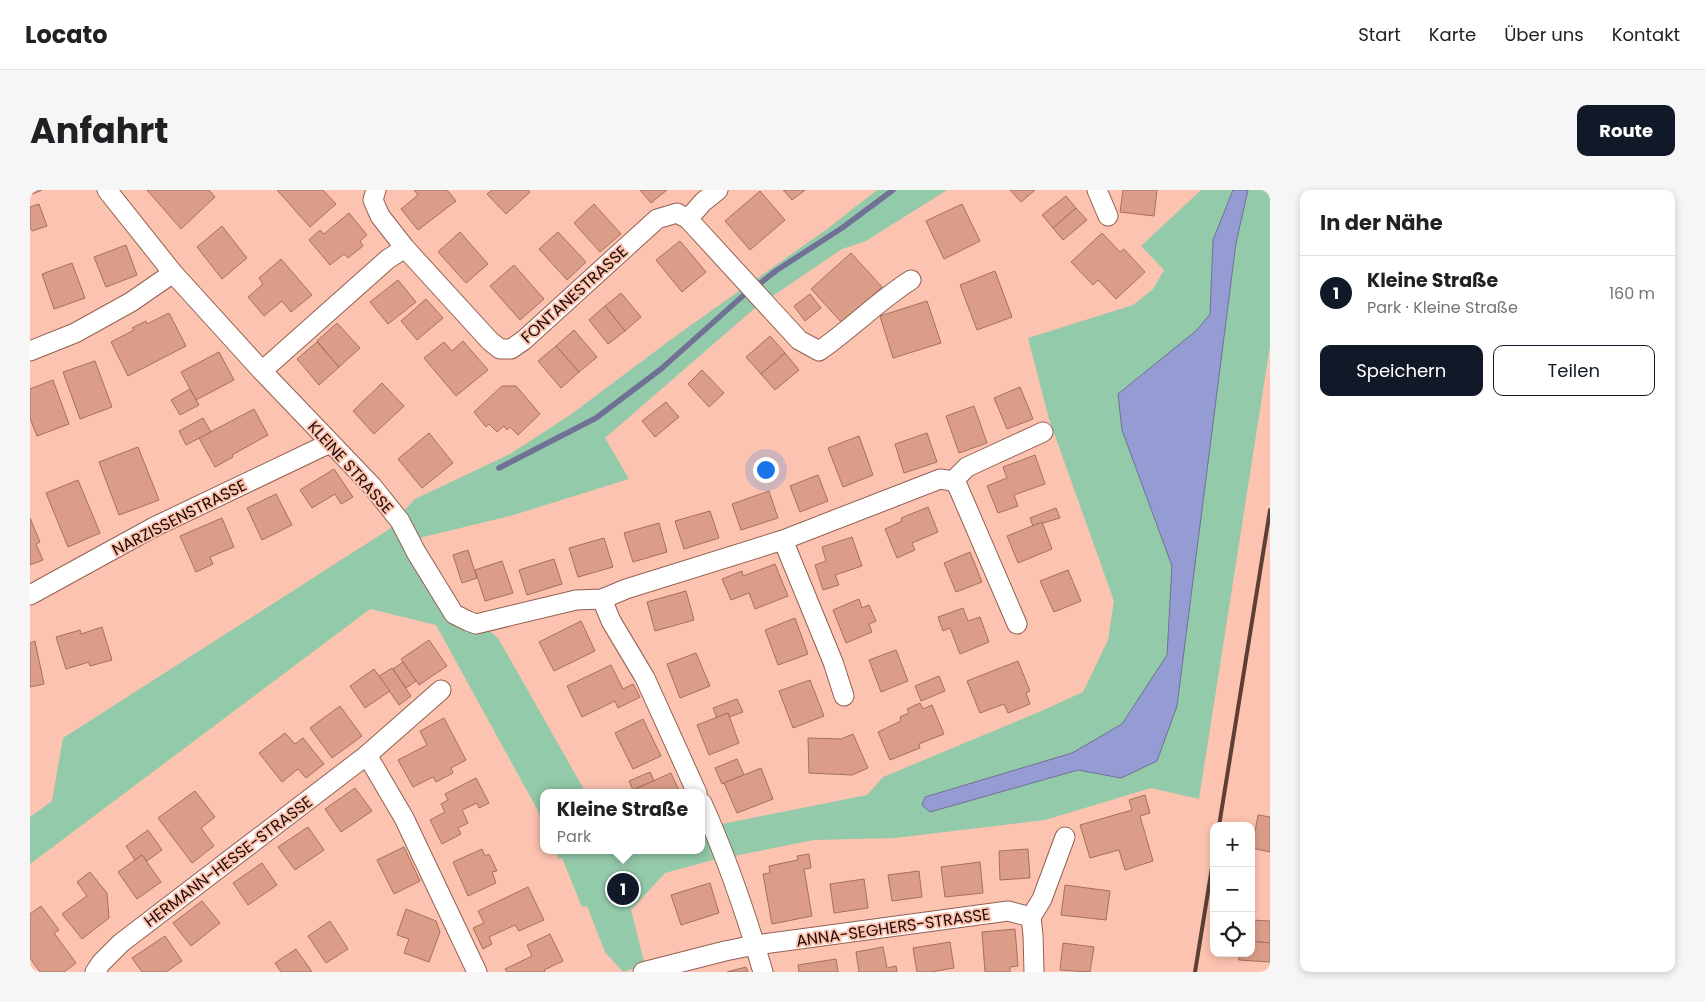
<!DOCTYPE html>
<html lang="de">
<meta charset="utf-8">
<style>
body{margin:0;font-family:Poppins,sans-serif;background:#f6f6f6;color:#202124}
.controls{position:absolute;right:15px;bottom:15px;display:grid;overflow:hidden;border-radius:10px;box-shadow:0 2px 8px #0003}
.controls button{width:45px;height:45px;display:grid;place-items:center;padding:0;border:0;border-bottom:1px solid #e0e0e0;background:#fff;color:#202124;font:25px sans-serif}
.you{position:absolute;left:735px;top:279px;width:18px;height:18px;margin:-12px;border:4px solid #fff;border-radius:50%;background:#1a73e8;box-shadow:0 0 0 8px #1a73e833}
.badge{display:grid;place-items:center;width:32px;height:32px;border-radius:50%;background:#111827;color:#fff;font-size:16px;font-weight:700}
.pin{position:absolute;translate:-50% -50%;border:2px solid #fff;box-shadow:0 1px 5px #0006}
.popup{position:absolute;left:510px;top:599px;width:165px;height:65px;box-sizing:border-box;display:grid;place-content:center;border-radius:10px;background:#fff;filter:drop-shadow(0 1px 4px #0005);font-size:16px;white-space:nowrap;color:#757577}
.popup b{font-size:19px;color:#202124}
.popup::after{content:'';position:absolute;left:50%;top:100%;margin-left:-10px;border:10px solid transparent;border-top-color:#fff}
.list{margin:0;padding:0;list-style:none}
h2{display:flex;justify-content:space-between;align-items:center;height:65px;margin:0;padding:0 20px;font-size:21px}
h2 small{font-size:16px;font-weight:400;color:#757577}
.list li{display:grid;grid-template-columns:32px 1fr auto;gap:15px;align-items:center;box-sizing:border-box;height:75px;padding:0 20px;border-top:1px solid #e0e0e0}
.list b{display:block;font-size:19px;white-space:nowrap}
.list p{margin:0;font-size:16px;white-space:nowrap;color:#757577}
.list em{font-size:16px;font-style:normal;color:#757577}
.actions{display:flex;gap:10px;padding:15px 20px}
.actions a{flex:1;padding:11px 0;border:1px solid #111827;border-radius:10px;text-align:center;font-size:18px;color:#111827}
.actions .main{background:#111827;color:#fff}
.icon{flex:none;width:28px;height:28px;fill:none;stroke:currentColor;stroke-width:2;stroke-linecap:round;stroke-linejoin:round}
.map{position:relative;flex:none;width:1240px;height:782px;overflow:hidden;border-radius:10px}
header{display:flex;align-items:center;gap:30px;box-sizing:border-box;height:70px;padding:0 25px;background:#fff;border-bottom:1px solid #e0e0e0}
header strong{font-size:24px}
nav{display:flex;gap:28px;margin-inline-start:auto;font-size:18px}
.intro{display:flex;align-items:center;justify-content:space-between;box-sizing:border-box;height:120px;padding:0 30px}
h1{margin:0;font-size:35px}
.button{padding:12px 22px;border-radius:10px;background:#111827;color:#fff;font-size:18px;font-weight:700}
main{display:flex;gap:30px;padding:0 30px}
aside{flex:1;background:#fff;border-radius:10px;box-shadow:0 2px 8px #0003}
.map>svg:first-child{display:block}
.green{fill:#93caaa}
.water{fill:#959cd3;stroke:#717095}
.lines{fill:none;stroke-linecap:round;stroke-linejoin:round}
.stream{stroke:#717095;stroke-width:5.5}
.building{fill:#dc9d88;stroke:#a4705f}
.minor-casing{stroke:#936050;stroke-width:21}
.minor{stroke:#fff;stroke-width:19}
.rail{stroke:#5d3f36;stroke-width:4}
.labels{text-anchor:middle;stroke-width:4;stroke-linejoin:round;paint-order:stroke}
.street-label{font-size:16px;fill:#1d0a05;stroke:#fcc3b0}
</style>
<header>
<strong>Locato</strong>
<nav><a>Start</a><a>Karte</a><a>Über uns</a><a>Kontakt</a></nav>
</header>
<div class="intro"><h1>Anfahrt</h1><a class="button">Route</a></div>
<main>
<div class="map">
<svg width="1240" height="782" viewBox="0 0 1240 782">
<rect width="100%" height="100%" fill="#fcc3b0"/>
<!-- green -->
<g class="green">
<polygon points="847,0 917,0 836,51 812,59 725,118 575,248 599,289 480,326 389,348 431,418 468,448 556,603 514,603 514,636 507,619 406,435 340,419 0,674 0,627 22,611 33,548 361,338 364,332 385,309 480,264 540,225 647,145 797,39"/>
<polygon points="1171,0 1240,0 1240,156 1169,609 1121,598 1015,630 865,648 784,650 683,670 635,683 601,720 615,775 593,782 575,762 557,716 552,717 532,668 529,669 525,660 672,660 672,638 837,605 853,587 1009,522 1053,502 1078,450 1084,411 1019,229 998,148 1103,115 1123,99 1134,80 1111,56"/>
</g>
<!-- water -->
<polygon class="water" points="1203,0 1218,0 1206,53 1147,516 1127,571 1091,588 1048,580 900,622 892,615 895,607 1042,563 1092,534 1137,465 1142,376 1092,240 1088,204 1167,140 1180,124 1183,50"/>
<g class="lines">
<!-- stream -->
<g class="stream">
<polyline points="728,95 747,80 812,38 863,0"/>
<polyline points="469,278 566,228 631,179 715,104"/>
</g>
</g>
<!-- building -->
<g class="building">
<polygon points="0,0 12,0 0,5"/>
<polygon points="117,0 179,0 185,7 151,39"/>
<polygon points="247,0 293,0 306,14 280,37"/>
<polygon points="384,0 417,0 426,11 388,40 371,19 388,5"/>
<polygon points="462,0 498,0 500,2 476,24 457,4"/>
<polygon points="610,0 637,0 621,13"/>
<polygon points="753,0 775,0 762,10"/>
<polygon points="980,0 1005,0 991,12"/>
<polygon points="1093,0 1127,0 1124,26 1090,22"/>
<polygon points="730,1 755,30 720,60 695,31"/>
<polygon points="1036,6 1046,18 1023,38 1012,25"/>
<polygon points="9,14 17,36 2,41 0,37 0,17"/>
<polygon points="564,14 591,44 570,62 544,33"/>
<polygon points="932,14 950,51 914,69 896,31"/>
<polygon points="1046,18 1057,30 1033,50 1023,38"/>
<polygon points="319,23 337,45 330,51 333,56 318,68 314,64 300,75 279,50 290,40 294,44"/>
<polygon points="192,36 217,68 192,89 167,57"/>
<polygon points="430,42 458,74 436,93 408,62"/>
<polygon points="528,42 556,72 537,90 509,59"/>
<polygon points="1072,43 1090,62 1094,59 1115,82 1086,109 1068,90 1063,95 1041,72"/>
<polygon points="650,51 676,82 652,102 626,70"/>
<polygon points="96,55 107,85 76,97 64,67"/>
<polygon points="821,63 852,97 812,133 781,99"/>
<polygon points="251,69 282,105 261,122 252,111 234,126 218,107 233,94 229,88"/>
<polygon points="42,73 55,108 24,119 12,84"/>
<polygon points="484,75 514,109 490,130 460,96"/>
<polygon points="965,81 982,127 947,140 930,95"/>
<polygon points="368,90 386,112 358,134 340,112"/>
<polygon points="591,103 611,127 595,141 575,116"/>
<polygon points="780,104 791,118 775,131 764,116"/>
<polygon points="396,109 413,128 387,150 371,131"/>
<polygon points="897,111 911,153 863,168 850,126"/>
<polygon points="575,116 595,141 578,154 559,130"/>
<polygon points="139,123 156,156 98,186 81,152 104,140 102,138 116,131 117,134"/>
<polygon points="307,133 330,158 309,177 287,151"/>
<polygon points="544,140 567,167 549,182 526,156"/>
<polygon points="740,146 755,163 731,184 716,167"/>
<polygon points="433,151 458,180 426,206 394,168 414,152 422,161"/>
<polygon points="287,152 309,177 289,195 267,169"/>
<polygon points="526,156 549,182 531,198 508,171"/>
<polygon points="189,162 204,190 166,210 151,182"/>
<polygon points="755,163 769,180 745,200 731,184"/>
<polygon points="65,171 82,217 50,229 33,182"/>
<polygon points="672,180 694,203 679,217 658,194"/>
<polygon points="23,190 39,234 7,246 0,228 0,199"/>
<polygon points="352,193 374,216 344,244 323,221"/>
<polygon points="472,196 486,196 510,224 488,245 480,237 477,240 474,236 467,242 459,234 456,237 444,222"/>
<polygon points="990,197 1003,229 977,239 964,208"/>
<polygon points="160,199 169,215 150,225 141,210"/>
<polygon points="636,212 649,227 625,247 612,231"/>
<polygon points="944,216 957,253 929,263 916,226"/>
<polygon points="224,219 238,245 202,265 203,267 185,277 169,248"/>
<polygon points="173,228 181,242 156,255 149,241"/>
<polygon points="399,243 423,273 392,298 368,269"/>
<polygon points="897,243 907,272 874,283 865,254"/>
<polygon points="829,246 843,285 813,297 798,258"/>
<polygon points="108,257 129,310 89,325 69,272"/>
<polygon points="1005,265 1015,294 984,305 988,316 968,323 957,296 977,288 973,277"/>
<polygon points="304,279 323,307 311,314 305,304 282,318 270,300"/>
<polygon points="788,285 798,311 770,322 760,296"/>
<polygon points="48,290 70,343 38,357 16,303"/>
<polygon points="739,301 748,328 711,340 702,314"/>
<polygon points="246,304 262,335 232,350 217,318"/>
<polygon points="898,317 908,342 882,353 885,360 867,368 855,339 872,331 871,328"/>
<polygon points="1026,318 1030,328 1003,336 1000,328"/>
<polygon points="680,321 689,348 654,359 645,331"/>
<polygon points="0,328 10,352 6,354 13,370 0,375"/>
<polygon points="192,328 204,357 180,367 183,374 166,382 150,346"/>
<polygon points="1012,332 1022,359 988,373 977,346"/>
<polygon points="629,333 637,362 603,372 594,343"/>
<polygon points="822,347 832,376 805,385 809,395 793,400 785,375 796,371 792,357"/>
<polygon points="574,348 583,377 548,387 539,358"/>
<polygon points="438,360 447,388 432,393 423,365"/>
<polygon points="940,362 952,392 926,402 914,373"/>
<polygon points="524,369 532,394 497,405 489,380"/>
<polygon points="472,371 483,403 455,411 445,380"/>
<polygon points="745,374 758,406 725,419 719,403 701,410 692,389 712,381 713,386"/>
<polygon points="1038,380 1051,411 1024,422 1010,391"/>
<polygon points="656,401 664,430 625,441 617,412"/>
<polygon points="829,409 832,418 839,415 846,431 839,434 842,442 816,453 803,420"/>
<polygon points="933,418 938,431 950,427 959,452 930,464 920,438 913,441 908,427"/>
<polygon points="765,428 778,464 748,475 735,440"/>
<polygon points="551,431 565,461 524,481 509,452"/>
<polygon points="72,437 82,470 60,476 59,472 36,479 26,447 50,440 51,444"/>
<polygon points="399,450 417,476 389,495 371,469"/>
<polygon points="5,451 14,494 0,497 0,453"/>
<polygon points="866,460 878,491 851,502 839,470"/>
<polygon points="666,463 680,496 650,508 637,474"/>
<polygon points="988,471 1000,501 996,503 1000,514 978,523 974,514 950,523 937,491"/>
<polygon points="373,472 386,491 376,498 363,479"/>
<polygon points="581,475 593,499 603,494 610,507 588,518 585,511 552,527 537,496"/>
<polygon points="362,478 381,506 369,515 349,486"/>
<polygon points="344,479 360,501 335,518 320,496"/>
<polygon points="909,486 915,501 891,511 885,496"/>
<polygon points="780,490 794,526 763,538 749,501"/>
<polygon points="707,509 713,522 699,527 698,523 687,528 683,518"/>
<polygon points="890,513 893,519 902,515 914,544 889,554 890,558 860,570 848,542 871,531 870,527 879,523 877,519"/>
<polygon points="310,516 332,546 302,568 280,538"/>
<polygon points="698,523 709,553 679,565 667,535"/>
<polygon points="414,528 436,570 421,578 423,583 406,592 403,587 383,597 368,570 397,555 390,541"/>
<polygon points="613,529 631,566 603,579 585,543"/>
<polygon points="255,543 265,554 273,548 294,574 276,588 268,579 252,592 229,563"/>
<polygon points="823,544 838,578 822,585 779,583 778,548 811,549"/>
<polygon points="707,569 714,585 692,594 685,578"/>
<polygon points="731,578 743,609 707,623 694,593"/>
<polygon points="620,582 624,591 603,600 599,591"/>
<polygon points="641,583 650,603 604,603 603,600"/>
<polygon points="446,588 459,613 449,618 447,613 432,620 438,633 428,638 431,644 412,654 400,630 415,622 411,614 418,610 415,604"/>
<polygon points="325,598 342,621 311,642 295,619"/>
<polygon points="165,601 185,627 171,638 184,656 162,673 128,628"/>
<polygon points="1115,605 1120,623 1110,626 1123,671 1095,680 1089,660 1060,668 1050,635 1102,620 1099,610"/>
<polygon points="1228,625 1240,627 1240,662 1222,658"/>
<polygon points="278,637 294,660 265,680 248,657"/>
<polygon points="118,640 132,660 117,671 112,665 105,670 96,656"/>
<polygon points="374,657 390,691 364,704 347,670"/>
<polygon points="452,659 455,666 459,664 467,681 462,682 466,693 438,706 423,672"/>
<polygon points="998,659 1000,688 970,690 969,661"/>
<polygon points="779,664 781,678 774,679 782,726 742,734 733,684 740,683 739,676 768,670 767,666"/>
<polygon points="112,665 131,692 107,709 88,682"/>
<polygon points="950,672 953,703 915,707 911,677"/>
<polygon points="232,673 247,695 218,715 203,693"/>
<polygon points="889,681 892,707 862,711 858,685"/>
<polygon points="60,682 77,703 79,728 52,749 32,724 57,706 47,692"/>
<polygon points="834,689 838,718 804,723 800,694"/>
<polygon points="680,693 689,723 651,735 641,705"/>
<polygon points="1035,695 1080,701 1076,730 1031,725"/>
<polygon points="498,697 514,730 489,741 485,735 459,747 462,754 453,759 443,738 454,733 448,721"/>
<polygon points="172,711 190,733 161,756 143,733"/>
<polygon points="11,716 29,740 24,743 46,773 34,782 10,782 0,768 0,724"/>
<polygon points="376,719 406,731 410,742 399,772 374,763 379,749 367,745"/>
<polygon points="1221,730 1240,731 1240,753 1221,751"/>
<polygon points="300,731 318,759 296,773 278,746"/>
<polygon points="985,739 988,776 980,777 980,782 955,782 952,742"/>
<polygon points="520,744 533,771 514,780 515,782 477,782 475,779 502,766 497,755"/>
<polygon points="135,746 152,771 136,782 112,782 102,768"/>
<polygon points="1221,751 1240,753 1240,772 1209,770 1209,763 1221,763"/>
<polygon points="920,752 924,778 901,782 887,782 883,758"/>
<polygon points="1033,753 1064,757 1060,782 1030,780"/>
<polygon points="853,757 857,778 866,776 867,782 829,782 826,762"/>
<polygon points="266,759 282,782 251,782 245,773"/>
<polygon points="806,769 808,782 769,782 768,775"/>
<polygon points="716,777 718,782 697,782"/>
</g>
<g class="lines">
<defs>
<g id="minor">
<polyline points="77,0 143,83 232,181 342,296 370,331 386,362 424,424 438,431 446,434 546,410 572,409 596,399 753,350 910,289 923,291 928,297 987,434"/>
<polyline points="346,0 343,10 350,26 375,58"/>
<polyline points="1067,0 1078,26"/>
<polyline points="658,29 673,12 688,0"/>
<polyline points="0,161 45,143 101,112 143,83"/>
<path d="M 232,181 L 358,69 L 375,58 L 460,151 L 470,159 L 481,159 L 494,150 L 627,29 L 647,23 L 658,29 L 769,150 L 789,161 C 821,139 848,111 881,90"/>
<polyline points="923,291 937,277 1013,242"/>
<polyline points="753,350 803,472 814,506"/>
<polyline points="0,405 124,337 300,253"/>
<polyline points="572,409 581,431 615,488 667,603"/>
<polyline points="337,565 411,500"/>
<path d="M 672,613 C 697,668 716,724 733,782"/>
<polyline points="1001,727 1012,709 1035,647"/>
<polyline points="65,782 71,773 91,753 337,565 374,628 447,782"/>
<polyline points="613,782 695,761 725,755 978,721 1001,727 1003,745 1004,782"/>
</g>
</defs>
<!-- minor casing -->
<use href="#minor" class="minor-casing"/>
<!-- minor -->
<use href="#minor" class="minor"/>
<!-- rail -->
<g class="rail">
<polyline points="1189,636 1240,320"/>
<polyline points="1165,782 1184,665"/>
</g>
</g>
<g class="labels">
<!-- street labels -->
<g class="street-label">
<text transform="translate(544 104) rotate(-42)" y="6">FONTANESTRASSE</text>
<text transform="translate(321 277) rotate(48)" y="6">KLEINE STRASSE</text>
<text transform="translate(149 327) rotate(-27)" y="6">NARZISSENSTRASSE</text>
<text transform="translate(198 671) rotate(-37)" y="6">HERMANN-HESSE-STRASSE</text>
<text transform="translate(863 737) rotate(-8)" y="6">ANNA-SEGHERS-STRASSE</text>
</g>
</g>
</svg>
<div class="controls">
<button>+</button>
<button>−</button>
<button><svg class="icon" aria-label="locate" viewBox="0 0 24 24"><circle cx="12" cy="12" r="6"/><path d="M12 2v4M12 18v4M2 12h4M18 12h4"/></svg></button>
</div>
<div class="you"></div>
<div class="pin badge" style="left:593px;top:699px">1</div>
<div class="popup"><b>Kleine Straße</b>Park</div>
</div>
<aside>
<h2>In der Nähe<small></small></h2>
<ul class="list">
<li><span class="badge">1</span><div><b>Kleine Straße</b><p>Park · Kleine Straße</p></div><em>160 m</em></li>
</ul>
<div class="actions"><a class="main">Speichern</a><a>Teilen</a></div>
</aside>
</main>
